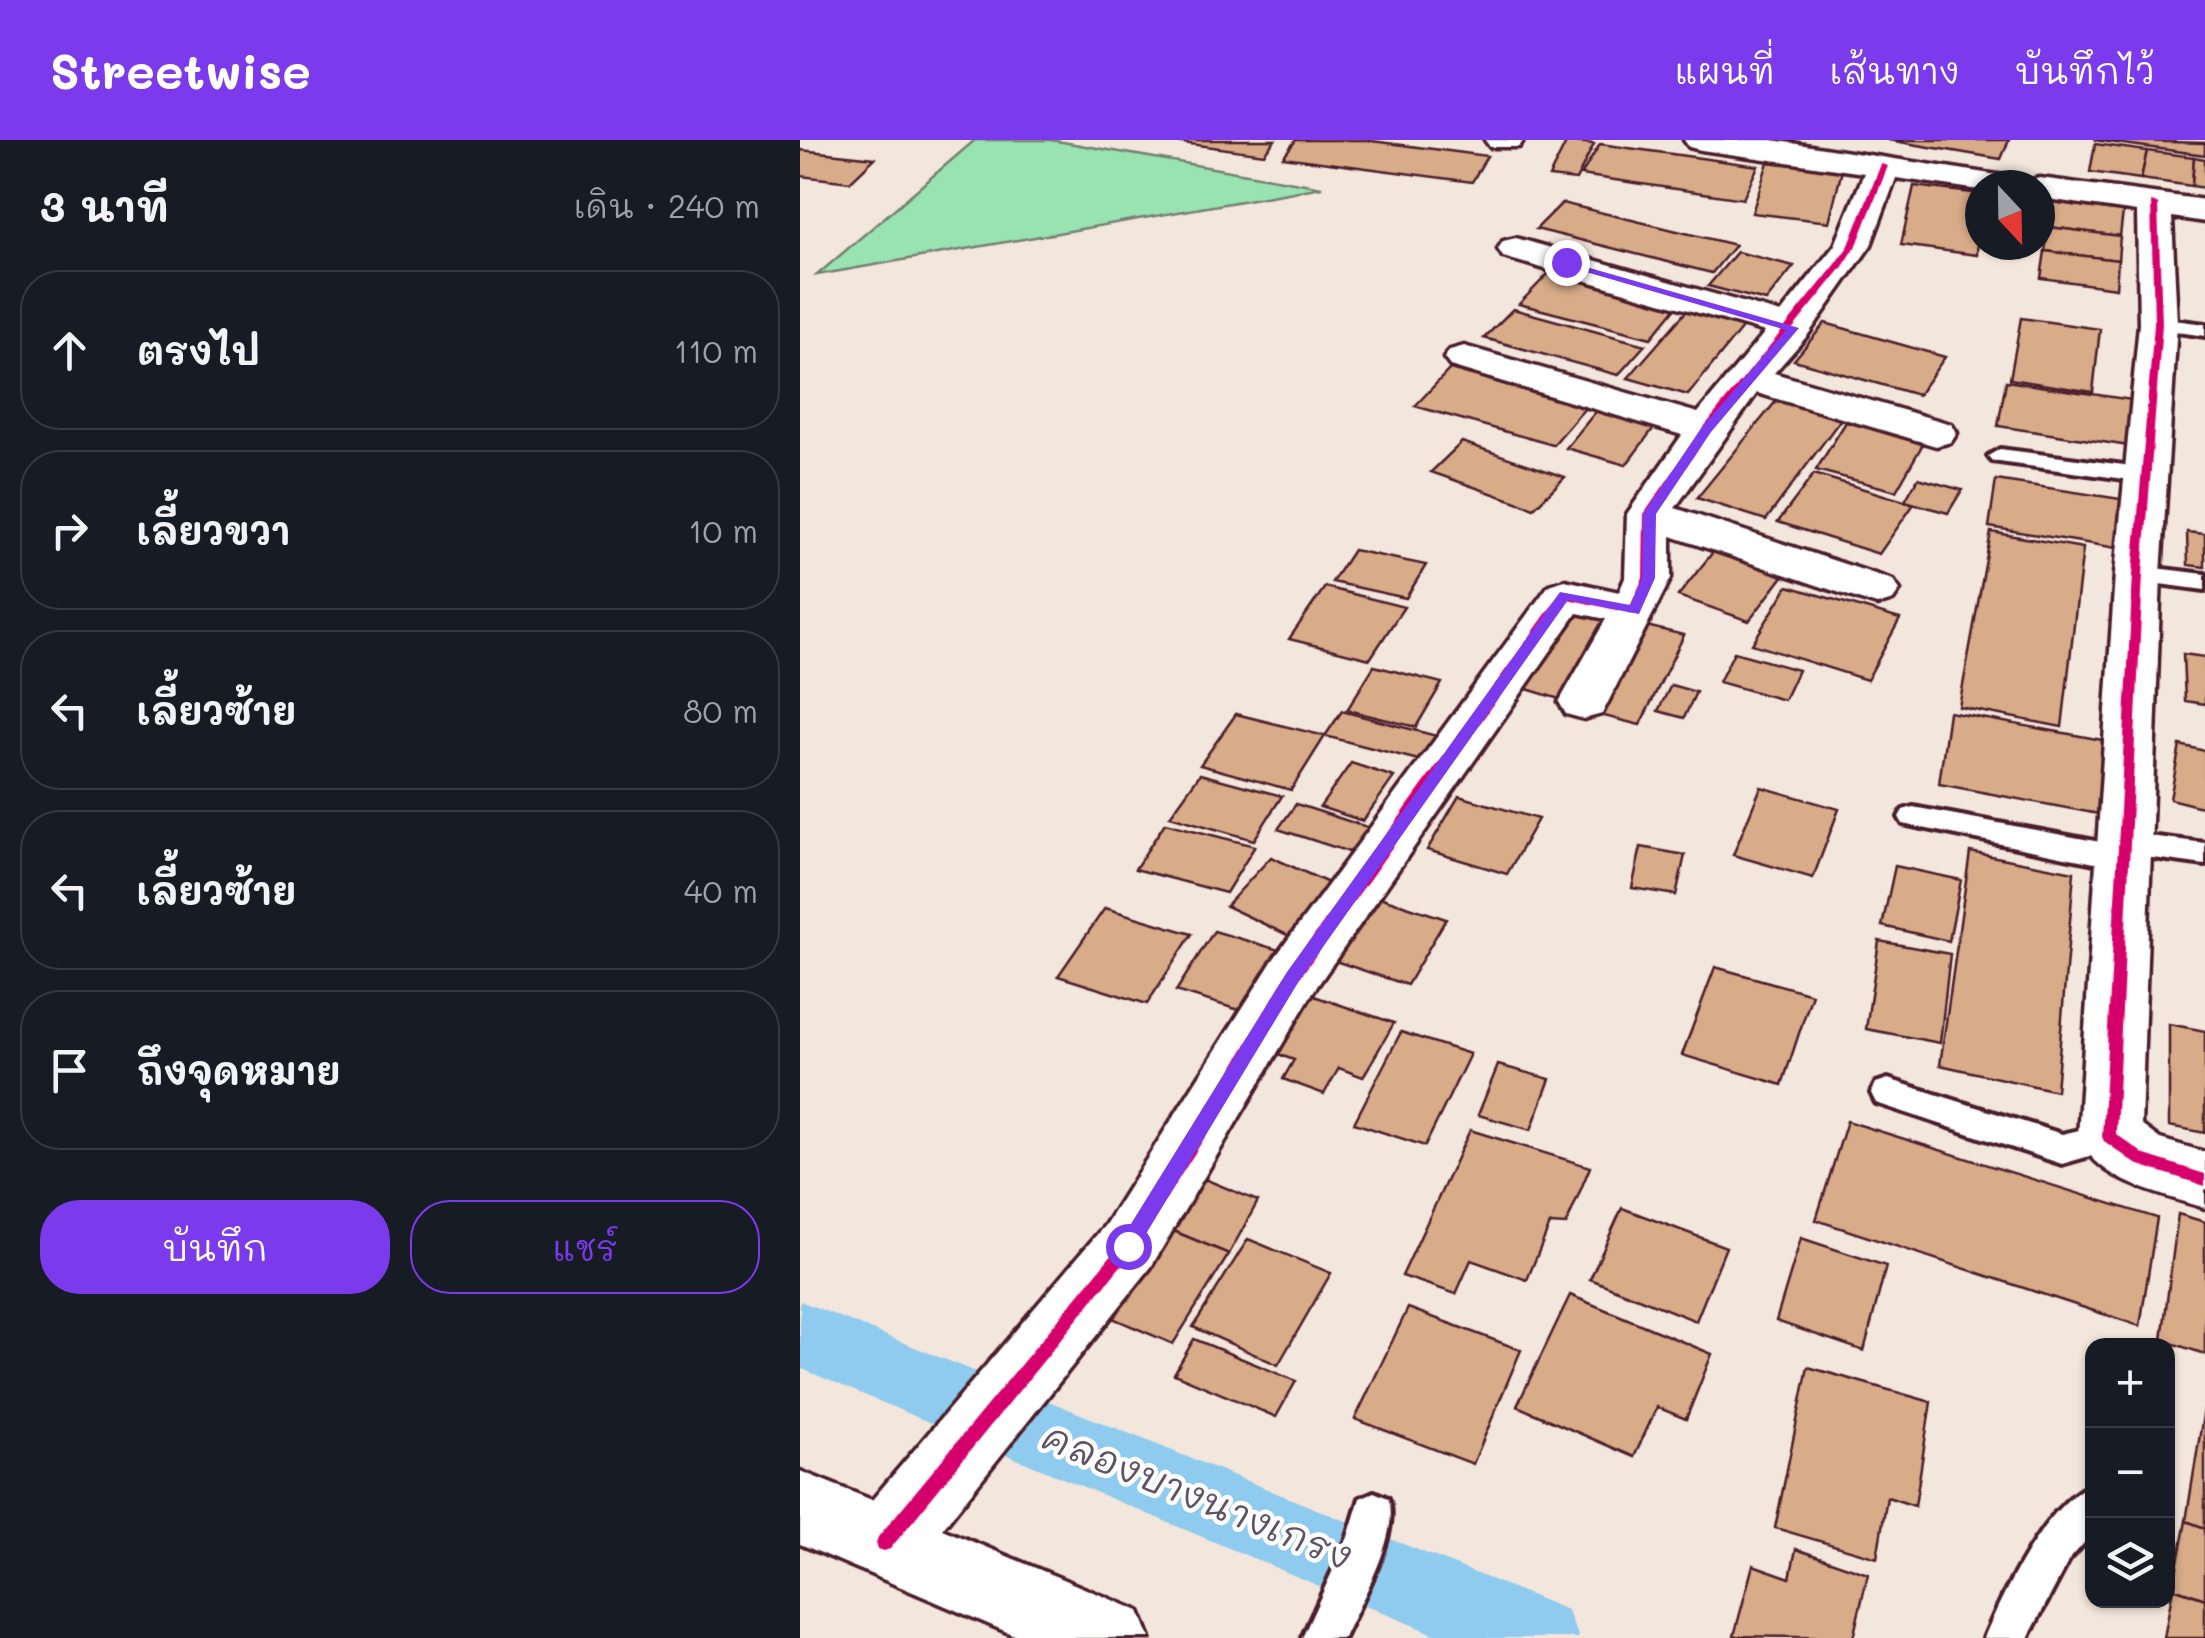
<!DOCTYPE html>
<html lang="th">
<meta charset="utf-8">
<style>
body{margin:0;font-family:Mali,"Playpen Sans Thai",sans-serif;background:#242831;color:#f1f3f6}
.controls{position:absolute;right:30px;bottom:30px;display:grid;overflow:hidden;border-radius:20px;box-shadow:0 2px 8px #0004}
.controls button{width:90px;height:90px;display:grid;place-items:center;padding:0;border:0;border-bottom:2px solid #363941;background:#171b24;color:#f1f3f6;font:50px sans-serif}
.compass{position:absolute;left:1165px;top:30px;width:90px;height:90px;border-radius:50%;background:#171b24;box-shadow:0 2px 8px #0004;rotate:158deg}
.stop{position:absolute;width:30px;height:30px;margin:-22px;border:8px solid #7c3aed;border-radius:50%;background:#fff}
.stop.end{background:#7c3aed;border-color:#fff;box-shadow:0 2px 10px #0008}
.list{margin:0;padding:0;list-style:none}
h2{display:flex;justify-content:space-between;align-items:center;height:130px;margin:0;padding:0 40px;font-size:42px}
h2 small{font-size:32px;font-weight:400;color:#9ea1a6}
.list li{display:grid;grid-template-columns:65px 1fr auto;gap:30px;align-items:center;box-sizing:border-box;height:160px;margin:0 20px 20px;padding:0 20px;border:2px solid #363941;border-radius:40px}
.list b{display:block;font-size:38px;white-space:nowrap}
.list em{font-size:32px;font-style:normal;color:#9ea1a6}
.actions{display:flex;gap:20px;padding:30px 40px}
.actions a{flex:1;padding:22px 0;border:2px solid #7c3aed;border-radius:40px;text-align:center;font-size:35px;color:#7c3aed}
.actions .main{background:#7c3aed;color:#fff}
.icon{flex:none;width:55px;height:55px;fill:none;stroke:currentColor;stroke-width:2;stroke-linecap:round;stroke-linejoin:round}
.map{position:relative;flex:none;width:1405px;height:1498px;overflow:hidden}
header{display:flex;align-items:center;gap:60px;box-sizing:border-box;height:140px;padding:0 50px;background:#7c3aed;color:#fff}
header strong{font-size:48px}
nav{display:flex;gap:55px;margin-inline-start:auto;font-size:35px}
main{display:flex}
aside{flex:1;background:#171b24}
.map>svg:first-child{display:block}
.green{fill:#99e2b1;stroke:#72806e;stroke-width:2.5}
.lines{fill:none;stroke-linecap:round;stroke-linejoin:round}
.canal{fill:#8ecbee;fill-rule:evenodd}
.building{fill:#d8ab89;stroke:#4a1f2b;stroke-width:2.5}
.lane-casing{stroke:#4a1f2b;stroke-width:8}
.street-casing{stroke:#4a1f2b;stroke-width:7}
.lane{fill:#fff;fill-rule:evenodd}
.street{fill:#fff;fill-rule:evenodd}
.cycleway-casing{stroke:#fff;stroke-width:7}
.cycleway{fill:#d6006c;fill-rule:evenodd}
.route{fill:#7c3aed}
.labels{text-anchor:middle;stroke-width:9;stroke-linejoin:round;paint-order:stroke}
.near-water-label{font-size:38px;font-style:italic;fill:#5e5366;stroke:#fff}
</style>
<header>
<strong>Streetwise</strong>
<nav><a>แผนที่</a><a>เส้นทาง</a><a>บันทึกไว้</a></nav>
</header>
<main>
<aside>
<h2>3 นาที<small>เดิน · 240 m</small></h2>
<ul class="list">
<li><svg class="icon" aria-label="ahead" viewBox="0 0 24 24"><path d="M12 20V5M6 11l6-6 6 6"/></svg><div><b>ตรงไป</b></div><em>110 m</em></li>
<li><svg class="icon" aria-label="right" viewBox="0 0 24 24"><path d="M7 20v-9h11M14 6l5 5-5 5"/></svg><div><b>เลี้ยวขวา</b></div><em>10 m</em></li>
<li><svg class="icon" aria-label="left" viewBox="0 0 24 24"><path d="M17 20v-9H6M10 6l-5 5 5 5"/></svg><div><b>เลี้ยวซ้าย</b></div><em>80 m</em></li>
<li><svg class="icon" aria-label="left" viewBox="0 0 24 24"><path d="M17 20v-9H6M10 6l-5 5 5 5"/></svg><div><b>เลี้ยวซ้าย</b></div><em>40 m</em></li>
<li><svg class="icon" aria-label="arrive" viewBox="0 0 24 24"><path d="M6 21V4h12l-3 4 3 4H6"/></svg><div><b>ถึงจุดหมาย</b></div></li>
</ul>
<div class="actions"><a class="main">บันทึก</a><a>แชร์</a></div>
</aside>
<div class="map">
<svg width="1405" height="1498" viewBox="0 0 1405 1498">
<rect width="100%" height="100%" fill="#f3e6dc"/>
<filter id="ink" filterUnits="userSpaceOnUse"><feTurbulence type="fractalNoise" baseFrequency=".01" numOctaves="2"/><feDisplacementMap in="SourceGraphic" scale="20" xChannelSelector="R" yChannelSelector="G"/><feConvolveMatrix kernelMatrix="1 2 1 2 8 2 1 2 1" color-interpolation-filters="sRGB"/></filter>
<g filter="url(#ink)">
<!-- green -->
<polygon class="green" points="175,0 251,0 522,47 17,135"/>
<g class="lines">
<!-- canal -->
<polygon class="canal" points="0,1161 767,1470 779,1498 643,1498 0,1228"/>
</g>
<!-- building -->
<g class="building">
<polygon points="360,0 475,0 464,14"/>
<polygon points="496,0 564,0 687,16 672,42 483,17"/>
<polygon points="1088,0 1209,0 1201,19"/>
<polygon points="1294,0 1405,3 1405,15"/>
<polygon points="767,1 794,4 776,40 749,37"/>
<polygon points="800,4 958,26 943,59 781,35"/>
<polygon points="1295,4 1347,11 1341,39 1290,32"/>
<polygon points="0,10 75,18 50,42 0,36"/>
<polygon points="1347,11 1394,17 1392,46 1341,39"/>
<polygon points="1394,17 1405,19 1405,48 1392,46"/>
<polygon points="968,22 1042,30 1029,82 952,73"/>
<polygon points="1114,46 1180,54 1177,115 1101,105"/>
<polygon points="1253,62 1323,72 1320,96 1249,87"/>
<polygon points="762,63 935,105 912,133 736,89"/>
<polygon points="1249,87 1320,96 1318,120 1245,111"/>
<polygon points="1245,111 1318,120 1316,148 1241,138"/>
<polygon points="937,112 994,126 966,161 908,146"/>
<polygon points="749,133 878,165 851,198 719,164"/>
<polygon points="889,168 946,183 888,255 828,238"/>
<polygon points="713,169 845,205 818,235 684,198"/>
<polygon points="1221,178 1300,189 1293,252 1210,239"/>
<polygon points="1025,183 1145,217 1118,255 994,220"/>
<polygon points="650,229 786,267 753,305 615,266"/>
<polygon points="1206,241 1332,260 1329,306 1198,286"/>
<polygon points="977,260 1041,279 966,380 897,358"/>
<polygon points="798,269 856,285 826,325 766,308"/>
<polygon points="1046,282 1124,302 1096,351 1016,330"/>
<polygon points="662,302 765,337 734,368 631,332"/>
<polygon points="1014,334 1114,364 1079,414 978,382"/>
<polygon points="1118,338 1162,350 1148,373 1105,361"/>
<polygon points="1196,340 1327,360 1323,409 1189,387"/>
<polygon points="1191,392 1283,408 1262,587 1159,567"/>
<polygon points="1387,392 1405,394 1405,427 1388,425"/>
<polygon points="917,407 987,431 949,481 878,456"/>
<polygon points="553,410 626,425 606,458 532,442"/>
<polygon points="988,446 1100,479 1067,540 952,504"/>
<polygon points="525,447 604,467 570,519 489,499"/>
<polygon points="773,466 820,481 766,561 717,546"/>
<polygon points="838,484 884,495 840,585 792,573"/>
<polygon points="934,512 998,530 984,560 919,542"/>
<polygon points="1383,514 1405,517 1405,564 1385,561"/>
<polygon points="574,526 642,543 616,587 547,570"/>
<polygon points="871,545 896,552 884,578 858,571"/>
<polygon points="542,571 648,599 634,624 525,596"/>
<polygon points="1149,572 1308,601 1304,675 1139,644"/>
<polygon points="436,574 525,596 491,650 400,625"/>
<polygon points="1380,605 1405,611 1405,668 1370,659"/>
<polygon points="551,623 594,637 563,681 520,667"/>
<polygon points="400,634 482,656 454,700 370,676"/>
<polygon points="961,647 1039,669 1013,738 933,715"/>
<polygon points="659,656 738,679 707,734 627,710"/>
<polygon points="496,664 588,694 571,719 478,689"/>
<polygon points="365,683 455,706 426,753 335,729"/>
<polygon points="841,707 885,715 876,755 832,748"/>
<polygon points="1170,712 1274,732 1256,951 1140,925"/>
<polygon points="471,717 546,751 502,802 426,766"/>
<polygon points="1095,726 1161,740 1149,801 1082,786"/>
<polygon points="567,753 646,779 607,845 526,818"/>
<polygon points="305,768 392,794 347,864 258,836"/>
<polygon points="414,791 489,813 452,874 376,851"/>
<polygon points="1079,801 1150,814 1140,903 1066,889"/>
<polygon points="915,827 1012,854 982,945 882,915"/>
<polygon points="502,852 594,883 563,937 539,928 524,954 483,939 494,920 466,910"/>
<polygon points="1369,884 1405,891 1405,993 1369,986"/>
<polygon points="601,892 670,914 625,1006 554,983"/>
<polygon points="698,925 750,939 731,990 678,975"/>
<polygon points="1047,981 1357,1078 1340,1186 1016,1080"/>
<polygon points="670,990 790,1027 766,1085 750,1084 727,1140 671,1120 656,1154 602,1136"/>
<polygon points="390,1033 458,1061 429,1114 354,1083"/>
<polygon points="822,1068 926,1107 896,1181 790,1139"/>
<polygon points="1378,1074 1405,1082 1405,1214 1362,1200"/>
<polygon points="354,1083 429,1114 373,1204 296,1171"/>
<polygon points="1001,1098 1086,1126 1064,1211 976,1181"/>
<polygon points="448,1099 531,1133 478,1225 393,1187"/>
<polygon points="770,1155 912,1214 886,1279 857,1267 834,1317 717,1266"/>
<polygon points="608,1168 721,1210 673,1324 555,1279"/>
<polygon points="394,1199 496,1241 476,1277 374,1234"/>
<polygon points="1008,1227 1131,1262 1115,1366 1087,1357 1077,1418 975,1388"/>
<polygon points="1405,1263 1405,1388 1386,1381"/>
<polygon points="1386,1381 1405,1388 1405,1459 1373,1448"/>
<polygon points="996,1409 1068,1434 1053,1498 934,1496 953,1425 990,1438"/>
<polygon points="1373,1448 1405,1459 1405,1498 1364,1498"/>
</g>
<g class="lines">
<defs>
<g id="lane">
<polygon points="1358,178 1405,184 1405,196 1351,188 1351,180"/>
<polygon points="1200,309 1347,328 1359,335 1347,342 1192,321 1188,316"/>
<polygon points="1338,426 1405,434 1405,450 1329,440 1325,434"/>
<polygon points="1113,667 1311,704 1315,696 1325,693 1405,703 1405,725 1338,716 1334,726 1324,729 1103,684 1099,677 1103,670"/>
<polygon points="1088,939 1262,994 1309,983 1321,987 1326,997 1321,1007 1262,1024 1076,963 1071,953 1076,943"/>
<path d="M 1292,1344 L 1292,1394 L 1269,1420 L 1228,1498 L 1184,1498 C 1203,1453 1246,1363 1292,1344 Z"/>
<path d="M 574,1352 L 588,1358 C 602,1392 559,1464 544,1498 L 502,1498 L 548,1397 L 560,1358 Z"/>
</g>
<g id="street">
<polygon points="685,0 724,0 719,7 690,7"/>
<path d="M 884,0 L 972,0 L 1230,40 L 1240,38 L 1405,60 L 1405,82 L 1372,77 L 1377,184 L 1361,434 L 1341,985 L 1360,999 L 1405,1012 L 1405,1068 C 1359,1053 1301,1044 1278,997 L 1315,434 L 1339,184 L 1337,72 L 1240,58 L 1240,45 L 1180,45 L 1180,50 L 1096,38 L 1071,105 L 1007,196 L 974,233 L 1151,284 L 1157,293 L 1151,302 L 1136,306 L 957,253 L 875,368 L 1093,440 L 1100,450 L 1093,460 L 1077,465 L 1061,460 L 871,396 L 871,438 L 802,574 L 784,579 L 766,574 L 759,562 L 806,479 L 777,473 L 513,852 L 351,1127 L 142,1389 L 339,1471 L 350,1498 L 221,1498 L 0,1404 L 0,1331 L 72,1360 L 305,1085 L 473,820 L 749,445 L 765,440 L 819,452 L 825,438 L 827,374 L 882,295 L 650,226 L 644,218 L 650,210 L 664,206 L 898,273 L 965,192 L 703,117 L 698,109 L 703,101 L 716,98 L 981,173 L 1035,105 L 1064,33 L 901,10 L 889,7 Z"/>
</g>
</defs>
<!-- lane casing -->
<use href="#lane" class="lane-casing"/>
<!-- street casing -->
<use href="#street" class="street-casing"/>
<!-- lane -->
<use href="#lane" class="lane"/>
<!-- street -->
<use href="#street" class="street"/>
<defs>
<g id="cycleway">
<polygon points="1081,24 1088,26 1057,105 1042,128 910,291 854,374 853,438 838,473 834,474 768,459 498,840 439,943 333,1111 90,1409 84,1411 78,1409 76,1403 78,1397 323,1101 429,935 488,832 761,453 765,452 830,467 843,438 844,374 904,287 1036,124 1049,105"/>
<polygon points="1351,62 1358,64 1362,184 1343,434 1316,994 1345,1015 1405,1034 1405,1046 1336,1024 1304,1001 1302,997 1333,434 1354,184"/>
</g>
</defs>
<!-- cycleway casing -->
<use href="#cycleway" class="cycleway-casing"/>
<!-- cycleway -->
<use href="#cycleway" class="cycleway"/>
</g>
</g>
<!-- route -->
<polygon class="route" points="762,120 999,188 911,292 856,374 855,438 839,474 768,460 499,841 335,1112 321,1112 321,1100 487,832 760,452 830,465 842,438 843,374 902,287 986,190 762,125"/>
<g class="labels">
<!-- near-water labels -->
<g class="near-water-label">
<text transform="translate(397 1357) rotate(22)" y="13">คลองบางนางเกรง</text>
</g>
</g>
</svg>
<div class="controls">
<button>+</button>
<button>−</button>
<button><svg class="icon" aria-label="layers" viewBox="0 0 24 24"><path d="M12 4l9 5-9 5-9-5zM3 14l9 5 9-5"/></svg></button>
</div>
<svg class="compass" viewBox="-18 -18 36 36"><path d="M0-13l5 13h-10z" fill="#e53935"/><path d="M0 13l5-13h-10z" fill="#9ea1a6"/></svg>
<div class="stop" style="left:328px;top:1106px"></div>
<div class="stop end" style="left:766px;top:122px"></div>
</div>
</main>
